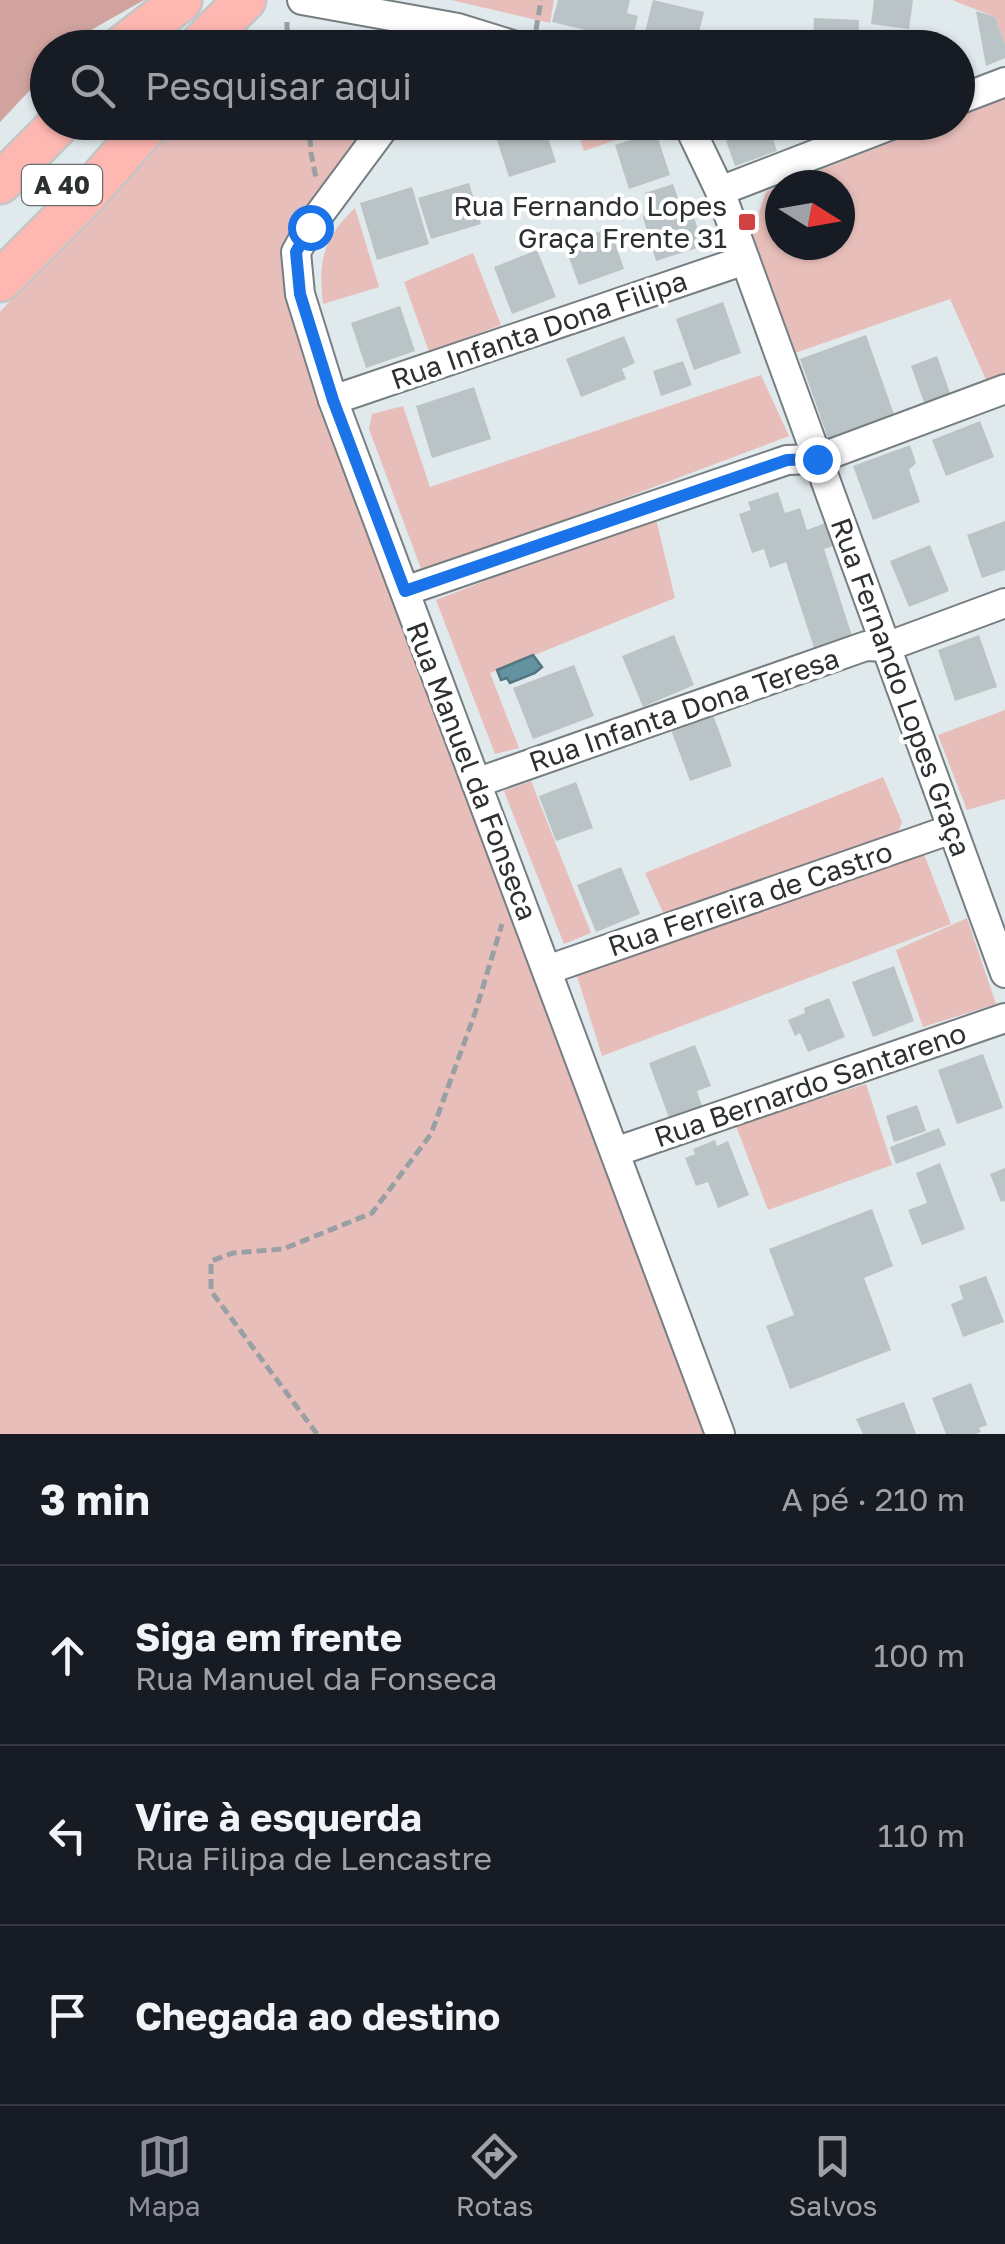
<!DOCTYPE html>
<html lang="pt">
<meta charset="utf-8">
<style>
body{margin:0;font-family:"Golos Text",sans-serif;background:#20242c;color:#f1f3f6}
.compass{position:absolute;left:765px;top:170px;width:90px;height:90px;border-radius:50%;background:#171b24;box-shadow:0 2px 8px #0004;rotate:101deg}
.stop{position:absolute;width:30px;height:30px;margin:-22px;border:8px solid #1a73e8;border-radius:50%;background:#fff}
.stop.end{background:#1a73e8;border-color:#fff;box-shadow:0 2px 10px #0008}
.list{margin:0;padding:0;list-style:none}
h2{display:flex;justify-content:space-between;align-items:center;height:130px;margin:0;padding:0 40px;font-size:42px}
h2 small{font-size:32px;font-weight:400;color:#9ea1a6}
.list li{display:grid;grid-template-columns:65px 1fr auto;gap:30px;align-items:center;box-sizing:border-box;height:180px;padding:0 40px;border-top:2px solid #363941}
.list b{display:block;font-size:38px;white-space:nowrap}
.list p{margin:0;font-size:32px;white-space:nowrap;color:#9ea1a6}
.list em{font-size:32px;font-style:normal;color:#9ea1a6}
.icon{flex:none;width:55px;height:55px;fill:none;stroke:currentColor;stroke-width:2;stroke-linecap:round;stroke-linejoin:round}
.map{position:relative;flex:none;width:1005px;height:1434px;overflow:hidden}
.search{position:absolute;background:#171b24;box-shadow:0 2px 8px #0004;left:30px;right:30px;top:30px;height:110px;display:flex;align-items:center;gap:25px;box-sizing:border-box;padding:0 35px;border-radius:55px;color:#9ea1a6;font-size:38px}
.sheet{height:670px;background:#171b24}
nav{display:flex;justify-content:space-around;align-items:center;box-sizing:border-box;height:140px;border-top:2px solid #363941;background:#171b24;font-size:28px;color:#9ea1a6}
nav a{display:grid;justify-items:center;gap:5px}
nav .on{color:#8c9099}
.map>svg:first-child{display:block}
.green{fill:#e8beba}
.forest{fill:#d1a39e}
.water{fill:#6392a0;stroke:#52757f;stroke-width:2.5}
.building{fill:#bac3c5}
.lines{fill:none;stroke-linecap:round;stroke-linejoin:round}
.minor-casing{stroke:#767e81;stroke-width:32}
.highway-casing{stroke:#c4c5c5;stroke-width:45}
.path{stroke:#99a0a3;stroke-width:5;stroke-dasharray:10 5;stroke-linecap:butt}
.minor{stroke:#fff;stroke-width:28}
.highway{stroke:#feb7b1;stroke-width:40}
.route{stroke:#1a73e8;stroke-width:12}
.poi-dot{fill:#d14242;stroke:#fff;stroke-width:4}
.labels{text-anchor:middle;stroke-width:8;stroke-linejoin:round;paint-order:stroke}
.shield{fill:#fff;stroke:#6b6e6f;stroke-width:2.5}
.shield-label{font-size:25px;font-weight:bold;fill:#2c3031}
.poi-label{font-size:28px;fill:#2c3031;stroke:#fff;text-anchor:end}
.street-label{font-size:28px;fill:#2c3031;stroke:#fff}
</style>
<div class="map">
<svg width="1005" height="1434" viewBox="0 0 1005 1434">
<rect width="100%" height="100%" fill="#e0e9ec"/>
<!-- green -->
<g class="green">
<polygon points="451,0 554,0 550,23"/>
<polygon points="952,0 1005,0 1005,44 995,17"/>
<polygon points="1005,97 1005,373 987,382 950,299 795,353 752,232 766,192 780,186 780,245 840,245 840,185 782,185 941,123 958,122 958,116"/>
<polygon points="574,122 665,122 665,123 584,151"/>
<polygon points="173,123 373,123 286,265 284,290 289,311 704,1434 0,1434 0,312"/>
<path d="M 355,208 L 379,287 L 323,304 C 318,261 323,238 355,208 Z"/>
<polygon points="473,253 501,325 429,352 404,282"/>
<polygon points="761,375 789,436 423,574 369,429 372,414 403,406 430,487"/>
<polygon points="655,515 675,598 490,673 519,748 495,754 436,600"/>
<polygon points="1005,710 1005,799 967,810 938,735"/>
<polygon points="883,777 902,822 898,833 666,919 645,873"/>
<polygon points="531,781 591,933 564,944 504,791"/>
<polygon points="922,849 951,924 602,1056 577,976"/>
<polygon points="967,918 996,1004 923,1027 896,950"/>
<polygon points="866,1084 892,1165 768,1210 736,1126"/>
</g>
<!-- forest -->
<polygon class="forest" points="0,0 144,0 77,38 69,47 48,48 47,72 0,122"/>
<!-- water -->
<polygon class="water" points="533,655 542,667 535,673 510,683 507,678 501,680 497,670"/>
<!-- building -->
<g class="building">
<polygon points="558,0 630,0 627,13 638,16 632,41 552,22"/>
<polygon points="653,0 704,12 695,48 674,48 643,40"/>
<polygon points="874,0 913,0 909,29 871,24"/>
<polygon points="976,11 995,17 1005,44 1005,58 986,66"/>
<polygon points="814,18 859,20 858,48 813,48"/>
<polygon points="341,32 345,41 361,36 364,48 308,48 306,43"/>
<polygon points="543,122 556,162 509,177 496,137"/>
<polygon points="725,122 767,122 777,151 735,166 724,135 729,134"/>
<polygon points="656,132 670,175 629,189 615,145"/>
<polygon points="469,183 481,224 431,239 418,198"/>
<polygon points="673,184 679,201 688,198 703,246 656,261 643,217 651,211 645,193"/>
<polygon points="412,187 429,244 377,260 360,203"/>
<polygon points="610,228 624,269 579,285 564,244"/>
<polygon points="537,250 556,297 512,314 494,267"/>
<polygon points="723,302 741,353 694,370 676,319"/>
<polygon points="400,306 415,351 366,368 351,323"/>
<polygon points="866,335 895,417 829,441 800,359"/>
<polygon points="624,336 635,363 622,369 626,379 581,397 566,359"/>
<polygon points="937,356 951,396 925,405 911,366"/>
<polygon points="683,361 692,385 661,396 653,371"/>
<polygon points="474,387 491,439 432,458 416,406"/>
<polygon points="980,421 994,457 946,476 932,440"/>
<polygon points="910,445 916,463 909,470 920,502 873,520 853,466"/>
<polygon points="778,492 785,513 800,508 807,530 825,523 833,546 824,549 852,636 814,648 786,562 770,568 764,549 752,553 739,514 751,510 748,502"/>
<polygon points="1005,521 1005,570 982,578 967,535"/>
<polygon points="930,545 949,591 909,607 890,561"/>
<polygon points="674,635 694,685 643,707 622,656"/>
<polygon points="979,635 997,687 955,701 938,650"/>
<polygon points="574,665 594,716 533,739 513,688"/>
<polygon points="712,712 732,766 690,781 670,727"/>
<polygon points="576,782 593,828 556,841 539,796"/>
<polygon points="621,867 640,914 596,932 577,885"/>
<polygon points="894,966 914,1021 873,1037 852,982"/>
<polygon points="829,998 845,1037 808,1052 800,1033 795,1036 788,1020 805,1013 804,1008"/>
<polygon points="695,1045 711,1086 697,1091 702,1106 669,1118 649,1063"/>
<polygon points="983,1054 1003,1108 957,1124 938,1070"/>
<polygon points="917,1105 926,1131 894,1142 886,1116"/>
<polygon points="939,1128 946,1145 896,1164 890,1147"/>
<polygon points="715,1140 717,1146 728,1141 749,1195 718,1208 708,1182 696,1186 685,1158 695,1154 693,1149"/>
<polygon points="940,1163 965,1229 922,1245 908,1210 927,1203 916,1173"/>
<polygon points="1005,1168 1005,1201 1001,1202 990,1174"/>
<polygon points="872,1209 893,1266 864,1278 891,1350 790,1389 766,1326 794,1315 769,1249"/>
<polygon points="986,1276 1004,1322 963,1337 951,1304 963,1299 959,1286"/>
<polygon points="971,1383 987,1425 979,1428 981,1432 976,1434 946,1434 932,1398"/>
<polygon points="904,1402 916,1434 863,1434 856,1419"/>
</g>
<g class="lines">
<defs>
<g id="minor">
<polyline points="302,0 458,28 522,48"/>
<polyline points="958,100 1005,82"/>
<polyline points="388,122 310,227 296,252 300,294 333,400 720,1434"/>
<polyline points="687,122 720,191 1005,973"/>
<polyline points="720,191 899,122"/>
<polyline points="333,400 745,260"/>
<polyline points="405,591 787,460 817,459 1005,389"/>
<polyline points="476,783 866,646 886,647 1005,603"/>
<polyline points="547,970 952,829"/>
<polyline points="615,1152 1005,1018"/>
</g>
<g id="highway">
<polyline points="120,48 181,1"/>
<polyline points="197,48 245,0"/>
<polyline points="0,183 61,122"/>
<polyline points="0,281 86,195 150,122"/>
</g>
</defs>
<!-- minor casing -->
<use href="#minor" class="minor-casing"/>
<!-- highway casing -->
<use href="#highway" class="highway-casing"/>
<!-- path -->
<g class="path">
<polyline points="287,22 287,29 294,48"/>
<polyline points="536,30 541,0"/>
<polyline points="309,122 311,153 316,178"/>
<polyline points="317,1434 211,1291 211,1261 233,1253 283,1249 372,1213 431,1134 475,1013 502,924"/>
</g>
<!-- minor -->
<use href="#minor" class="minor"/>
<!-- highway -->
<use href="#highway" class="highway"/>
</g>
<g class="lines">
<!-- route -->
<polyline class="route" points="310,227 296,252 300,294 333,400 405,591 787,460 817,459"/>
</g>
<!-- markers -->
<rect class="poi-dot" x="737" y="212" width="20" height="20" rx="5"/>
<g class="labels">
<!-- shield labels -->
<rect class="shield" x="22" y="165" width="80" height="40" rx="8"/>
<g class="shield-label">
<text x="62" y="194">A 40</text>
</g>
<!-- poi labels -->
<g class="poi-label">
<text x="727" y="216">Rua Fernando Lopes<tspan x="727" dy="32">Graça Frente 31</tspan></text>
</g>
<!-- street labels -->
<g class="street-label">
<text transform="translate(539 330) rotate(-19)" y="10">Rua Infanta Dona Filipa</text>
<text transform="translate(901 687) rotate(70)" y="10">Rua Fernando Lopes Graça</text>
<text transform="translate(684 710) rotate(-19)" y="10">Rua Infanta Dona Teresa</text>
<text transform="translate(472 771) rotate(69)" y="10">Rua Manuel da Fonseca</text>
<text transform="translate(750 899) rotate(-19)" y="10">Rua Ferreira de Castro</text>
<text transform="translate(810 1085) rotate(-19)" y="10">Rua Bernardo Santareno</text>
</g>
</g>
</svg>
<svg class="compass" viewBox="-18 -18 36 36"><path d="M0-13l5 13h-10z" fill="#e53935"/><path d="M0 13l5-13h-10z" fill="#9ea1a6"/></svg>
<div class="stop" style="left:310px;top:227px"></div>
<div class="stop end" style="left:817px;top:459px"></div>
<div class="search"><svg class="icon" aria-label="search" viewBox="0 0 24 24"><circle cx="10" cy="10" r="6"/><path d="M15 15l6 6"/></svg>Pesquisar aqui</div>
</div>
<section class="sheet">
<h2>3 min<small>A pé · 210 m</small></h2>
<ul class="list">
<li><svg class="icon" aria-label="ahead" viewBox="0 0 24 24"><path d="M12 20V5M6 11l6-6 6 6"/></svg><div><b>Siga em frente</b><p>Rua Manuel da Fonseca</p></div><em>100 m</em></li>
<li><svg class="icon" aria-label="left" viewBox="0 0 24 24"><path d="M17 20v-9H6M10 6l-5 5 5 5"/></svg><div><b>Vire à esquerda</b><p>Rua Filipa de Lencastre</p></div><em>110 m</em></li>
<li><svg class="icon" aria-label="arrive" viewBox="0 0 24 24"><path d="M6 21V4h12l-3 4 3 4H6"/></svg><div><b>Chegada ao destino</b></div></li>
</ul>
</section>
<nav>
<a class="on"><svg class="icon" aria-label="map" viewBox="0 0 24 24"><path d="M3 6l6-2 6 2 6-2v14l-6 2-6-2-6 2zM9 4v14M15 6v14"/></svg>Mapa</a>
<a><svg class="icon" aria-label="directions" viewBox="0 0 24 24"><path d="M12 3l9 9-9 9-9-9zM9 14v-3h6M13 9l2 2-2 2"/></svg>Rotas</a>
<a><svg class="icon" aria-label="saved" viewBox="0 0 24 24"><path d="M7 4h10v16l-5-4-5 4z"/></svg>Salvos</a>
</nav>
